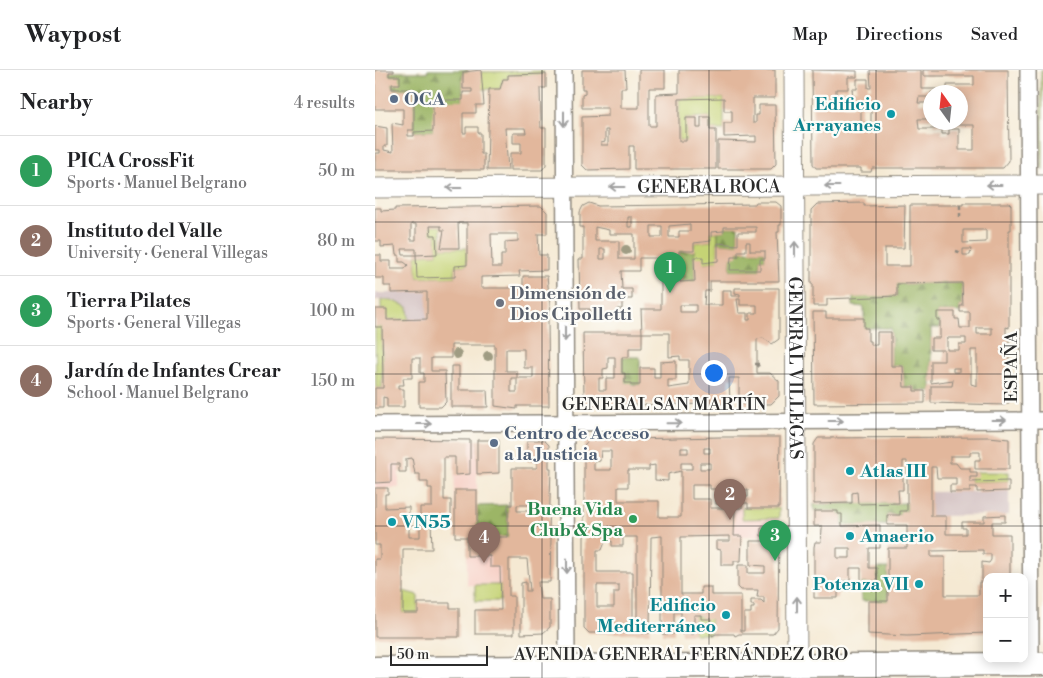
<!DOCTYPE html>
<meta charset="utf-8">
<style>
body{margin:0;font-family:"Libre Bodoni",serif;background:#f2f2f2;color:#202124}
.controls{position:absolute;right:15px;bottom:15px;display:grid;overflow:hidden;border-radius:10px;box-shadow:0 2px 12px #0003}
.controls button{width:45px;height:45px;display:grid;place-items:center;padding:0;border:0;border-bottom:1px solid #e0e0e0;background:#fff;color:#202124;font:25px sans-serif}
.compass{position:absolute;left:548px;top:15px;width:45px;height:45px;border-radius:50%;background:#fff;box-shadow:0 2px 12px #0003;rotate:345deg}
.scale{position:absolute;left:15px;bottom:12px;width:98px;box-sizing:border-box;padding-left:5px;border:2px solid #2b2b2b;border-top:0;font-size:14px;line-height:18px;white-space:nowrap;color:#2b2b2b;-webkit-text-stroke:4px #fdfcf7;paint-order:stroke}
.you{position:absolute;left:338px;top:302px;width:18px;height:18px;margin:-12px;border:4px solid #fff;border-radius:50%;background:#1a73e8;box-shadow:0 0 0 8px #1a73e833}
.badge{display:grid;place-items:center;width:32px;height:32px;border-radius:50%;background:#2563eb;color:#fff;font-size:16px;font-weight:700}
.pin{position:absolute;translate:-50% -41px;filter:drop-shadow(0 1px 2px #0008)}
.pin::after{content:'';position:absolute;top:26px;width:18px;height:15px;background:inherit;clip-path:polygon(0 0,100% 0,50% 100%)}
.list{margin:0;padding:0;list-style:none}
h2{display:flex;justify-content:space-between;align-items:center;height:65px;margin:0;padding:0 20px;font-size:21px}
h2 small{font-size:16px;font-weight:400;color:#757577}
.list li{display:grid;grid-template-columns:32px 1fr auto;gap:15px;align-items:center;box-sizing:border-box;height:70px;padding:0 20px;border-top:1px solid #e0e0e0}
.list b{display:block;font-size:19px;white-space:nowrap}
.list p{margin:0;font-size:16px;white-space:nowrap;color:#757577}
.list em{font-size:16px;font-style:normal;color:#757577}
.map{position:relative;flex:none;width:668px;height:608px;overflow:hidden}
header{display:flex;align-items:center;gap:30px;box-sizing:border-box;height:70px;padding:0 25px;background:#fff;border-bottom:1px solid #e0e0e0}
header strong{font-size:24px}
nav{display:flex;gap:28px;margin-inline-start:auto;font-size:18px}
main{display:flex}
aside{flex:1;background:#fff}
.map>svg:first-child{display:block}
.built{fill:#f7d1c7}
.industrial{fill:#d2bfc0}
.green{fill:#c5d375;stroke:#787f50}
.forest{fill:url(#forest-firs);stroke:#647048}
.park{fill:url(#park-tufts);stroke:#787f50}
.building{fill:#e2b79c;fill-rule:evenodd}
.lines{fill:none;stroke-linecap:round;stroke-linejoin:round}
.minor-casing{stroke:#908a7f;stroke-width:18}
.tertiary-casing{stroke:#908a7f;stroke-width:21}
.primary-casing{stroke:#908a7f;stroke-width:25}
.path{stroke:#908a7f;stroke-width:2.5;stroke-dasharray:4 4;stroke-linecap:butt}
.minor{stroke:#fff;stroke-width:15}
.tertiary{stroke:#fff;stroke-width:19}
.primary{stroke:#fff;stroke-width:22}
.tree{fill:#9f9c83}
.oneway{stroke:#a0a0a0}
.grid{fill:none;stroke:#2b2b2b;stroke-width:1;stroke-opacity:0.55}
.service-dot{fill:#5c6f8a;stroke:#fdfcf7;stroke-width:2}
.culture-dot{fill:#0f9aa8;stroke:#fdfcf7;stroke-width:2}
.worship-dot{fill:#6b7280;stroke:#fdfcf7;stroke-width:2}
.leisure-dot{fill:#2e9e5b;stroke:#fdfcf7;stroke-width:2}
.labels{text-anchor:middle;stroke-width:4.5;stroke-linejoin:round;paint-order:stroke}
.service-label{font-size:18px;font-weight:bold;fill:#4e5e75;stroke:#fdfcf7;text-anchor:start}
.culture-label{font-size:18px;font-weight:bold;fill:#0d838f;stroke:#fdfcf7;text-anchor:end}
.street-label{font-size:18px;fill:#2b2b2b;stroke:#fdfcf7}
.worship-label{font-size:18px;font-weight:bold;fill:#5b616d;stroke:#fdfcf7;text-anchor:start}
.leisure-label{font-size:18px;font-weight:bold;fill:#27864d;stroke:#fdfcf7;text-anchor:end}
</style>
<header>
<strong>Waypost</strong>
<nav><a>Map</a><a>Directions</a><a>Saved</a></nav>
</header>
<main>
<aside>
<h2>Nearby<small>4 results</small></h2>
<ul class="list">
<li><span class="badge" style="background:#2e9e5b">1</span><div><b>PICA CrossFit</b><p>Sports · Manuel Belgrano</p></div><em>50 m</em></li>
<li><span class="badge" style="background:#8d6e63">2</span><div><b>Instituto del Valle</b><p>University · General Villegas</p></div><em>80 m</em></li>
<li><span class="badge" style="background:#2e9e5b">3</span><div><b>Tierra Pilates</b><p>Sports · General Villegas</p></div><em>100 m</em></li>
<li><span class="badge" style="background:#8d6e63">4</span><div><b>Jardín de Infantes Crear</b><p>School · Manuel Belgrano</p></div><em>150 m</em></li>
</ul>
</aside>
<div class="map">
<svg width="668" height="608" viewBox="0 0 668 608">
<defs>
<pattern id="forest-firs" width="22" height="20" patternUnits="userSpaceOnUse" patternTransform="scale(1.25)"><rect width="22" height="20" fill="#9cb566"/><path d="M5 1l3.5 6h-7zM16 11l3.5 6h-7z" fill="#7f9354"/></pattern>
<pattern id="park-tufts" width="24" height="20" patternUnits="userSpaceOnUse" patternTransform="scale(1.25)"><rect width="24" height="20" fill="#c5d375"/><path d="M3 7l-1-3M5 7V3M7 7l1-3M15 17l-1-3M17 17v-4M19 17l1-3" fill="none" stroke="#a9b565"/></pattern>
</defs>
<rect width="100%" height="100%" fill="#fdfcf7"/>
<filter id="ink" filterUnits="userSpaceOnUse"><feTurbulence type="fractalNoise" baseFrequency=".02" numOctaves="2"/><feDisplacementMap in="SourceGraphic" scale="10" xChannelSelector="R" yChannelSelector="G"/><feConvolveMatrix kernelMatrix="1 2 1 2 8 2 1 2 1" color-interpolation-filters="sRGB"/></filter>
<filter id="wash" filterUnits="userSpaceOnUse"><feTurbulence type="fractalNoise" baseFrequency=".0096" numOctaves="4" result="noise"/><feDisplacementMap in="SourceGraphic" scale="20" xChannelSelector="R" yChannelSelector="G"/><feGaussianBlur stdDeviation="1.12" result="paint"/><feColorMatrix in="noise" values="0 0 0 0 0 0 0 0 0 0 0 0 0 0 0 0 0 1.4 0 .05"/><feComposite in="paint" operator="in"/></filter>
<g filter="url(#wash)">
<rect width="100%" height="100%" fill="#f5e9d3"/>
<!-- built -->
<g class="built">
<polygon points="79,370 102,370 102,467 125,467 126,515 92,515 92,467 80,467"/>
<rect x="0" y="394" width="24" height="24"/>
<rect x="306" y="438" width="98" height="28"/>
</g>
<!-- industrial -->
<g class="industrial">
<polygon points="75,207 76,257 12,257 12,239 6,239 6,230 0,230 0,223 16,223 16,208"/>
<polygon points="634,421 634,445 556,446 556,422"/>
</g>
<!-- green -->
<g class="green">
<polygon points="168,1 168,4 133,5 133,9 128,9 125,19 106,19 106,2"/>
<polygon points="349,28 349,60 335,60 335,47 311,48 311,71 304,71 304,29"/>
<polygon points="55,156 66,156 66,178 92,178 92,195 80,196 80,207 42,208 41,185 62,184 61,165 56,165"/>
<polygon points="336,162 343,162 343,191 328,193 319,187 319,173 336,171"/>
<polygon points="6,230 16,230 33,237 34,249 12,250 12,239 6,239"/>
<polygon points="0,257 7,257 7,318 1,318"/>
<polygon points="602,402 634,402 634,411 595,412 595,407"/>
<polygon points="367,438 404,438 404,448 367,449"/>
<polygon points="100,515 126,515 125,531 100,531"/>
<polygon points="28,521 43,525 43,543 28,543"/>
<polygon points="319,545 336,549 335,564 319,564"/>
</g>
<!-- forest -->
<g class="forest">
<polygon points="53,0 93,0 93,2 88,2 88,30 58,61 39,62 39,19 17,19 17,14 25,6 14,6 14,2 53,2"/>
<polygon points="349,157 363,157 363,175 343,173 343,161 349,161"/>
<polygon points="304,181 319,181 320,211 305,212"/>
<polygon points="363,181 390,181 390,189 385,189 385,200 355,200 356,187"/>
<polygon points="587,213 588,236 585,236 585,242 562,242 565,258 556,258 556,321 539,321 539,317 529,317 528,296 516,296 516,258 489,258 489,237 478,236 478,227 522,226 522,214"/>
<polygon points="247,287 265,287 265,315 250,313 250,303 247,303"/>
<polygon points="532,433 532,441 526,441 525,445 512,445 512,455 467,456 467,444 463,444 463,441 439,441 439,434"/>
<polygon points="133,435 133,467 102,467 102,436"/>
<polygon points="502,498 513,498 513,531 486,531 486,513 502,513"/>
</g>
<!-- park -->
<polygon class="park" points="666,0 668,0 668,100 666,96"/>
<g id="blocks">
<!-- building -->
<g class="building">
<polygon points="0,0 19,0 19,2 14,2 14,6 25,6 25,14 17,14 17,19 39,19 39,60 33,60 33,66 39,66 39,62 58,61 58,30 88,30 88,22 97,22 97,19 88,19 88,2 106,0 109,35 101,35 101,43 88,43 88,63 91,63 91,57 103,57 103,63 106,63 106,84 109,84 109,100 0,100 0,83 5,83 5,80 0,80 0,56 12,58 12,76 9,76 9,80 18,82 17,53 28,55 28,39 0,39"/>
<path d="M 207,0 L 250,0 L 251,18 L 246,18 L 246,38 L 264,38 L 264,0 L 290,0 L 290,18 L 274,18 L 274,56 L 281,56 L 281,24 L 304,23 L 304,0 L 400,0 L 400,28 L 378,28 L 378,53 L 381,53 L 381,45 L 384,45 L 384,35 L 400,35 L 401,94 L 396,99 L 343,99 L 343,71 L 381,72 L 381,66 L 349,67 L 349,53 L 357,53 L 357,41 L 349,41 L 349,28 L 304,29 L 304,71 L 311,71 L 311,48 L 322,48 L 322,58 L 326,58 L 326,47 L 335,47 L 335,60 L 341,60 L 341,99 L 259,99 L 259,76 L 254,76 L 254,99 L 212,100 L 207,95 L 207,47 L 233,46 L 233,38 L 207,38 L 207,25 L 210,24 L 210,19 L 207,19 ZM 230,60 L 233,60 L 233,75 L 226,75 L 226,73 L 230,72 Z"/>
<path d="M 437,0 L 482,1 L 482,7 L 473,7 L 473,19 L 461,19 L 461,25 L 469,25 L 469,36 L 479,36 L 477,19 L 482,19 L 482,9 L 493,9 L 493,18 L 496,18 L 495,0 L 546,0 L 546,19 L 563,19 L 563,22 L 556,22 L 556,27 L 544,27 L 543,33 L 556,33 L 556,49 L 543,49 L 544,59 L 567,59 L 567,64 L 574,64 L 574,59 L 584,59 L 584,80 L 599,80 L 599,55 L 559,55 L 559,52 L 586,52 L 586,22 L 572,22 L 572,15 L 599,15 L 599,6 L 548,6 L 548,0 L 633,0 L 634,91 L 628,98 L 497,98 L 496,102 L 486,102 L 486,98 L 441,98 L 438,94 ZM 486,36 L 496,36 L 496,53 L 486,53 Z"/>
<polygon points="171,4 171,18 165,18 166,58 171,58 171,95 167,100 135,100 135,83 146,83 146,73 138,73 138,63 151,63 150,58 130,58 133,100 112,100 114,19 125,19 128,9 133,9 133,5"/>
<path d="M 381,132 L 401,132 L 406,136 L 406,155 L 404,155 L 404,162 L 402,162 L 404,211 L 335,211 L 335,221 L 330,221 L 329,235 L 347,235 L 347,220 L 356,220 L 356,226 L 365,226 L 365,224 L 360,223 L 360,218 L 404,218 L 404,269 L 397,274 L 388,268 L 382,269 L 382,303 L 395,303 L 404,311 L 404,326 L 396,334 L 364,334 L 364,308 L 354,308 L 355,334 L 241,335 L 241,337 L 233,338 L 232,335 L 214,336 L 209,330 L 208,263 L 267,263 L 267,278 L 254,278 L 254,287 L 247,287 L 247,303 L 250,303 L 250,313 L 256,313 L 256,315 L 265,315 L 265,298 L 279,298 L 279,308 L 285,308 L 285,292 L 301,291 L 301,310 L 293,310 L 293,318 L 314,315 L 314,290 L 305,290 L 305,286 L 294,287 L 294,263 L 267,263 L 266,239 L 286,239 L 286,188 L 264,188 L 264,201 L 246,201 L 247,219 L 257,219 L 257,229 L 247,229 L 247,239 L 242,239 L 242,249 L 215,249 L 215,239 L 205,239 L 204,189 L 208,189 L 208,157 L 205,157 L 205,142 L 208,136 L 214,133 L 223,136 L 380,134 ZM 253,147 L 257,147 L 257,157 L 253,157 ZM 315,154 L 315,161 L 304,161 L 304,167 L 294,167 L 294,156 ZM 276,156 L 287,156 L 287,167 L 276,167 ZM 220,157 L 234,160 L 234,164 L 259,164 L 259,189 L 244,189 L 244,171 L 220,171 ZM 349,157 L 381,157 L 381,162 L 363,162 L 363,175 L 343,173 L 343,191 L 328,193 L 328,187 L 319,187 L 320,211 L 305,212 L 304,181 L 319,181 L 319,173 L 336,171 L 336,162 L 349,161 ZM 371,172 L 375,172 L 375,181 L 390,181 L 390,189 L 385,189 L 385,200 L 355,200 L 356,187 L 363,187 L 363,181 L 371,181 ZM 225,179 L 230,179 L 230,189 L 225,189 ZM 362,229 L 365,229 L 365,235 L 382,235 L 382,243 L 375,243 L 375,250 L 372,250 L 372,243 L 364,243 ZM 305,235 L 321,235 L 321,242 L 305,242 ZM 233,287 L 240,287 L 240,308 L 231,308 L 231,320 L 224,320 L 224,308 L 228,308 L 228,299 L 233,298 Z"/>
<path d="M 489,133 L 489,136 L 530,135 L 529,178 L 510,178 L 510,196 L 535,196 L 535,135 L 588,135 L 588,133 L 634,133 L 636,135 L 636,160 L 634,160 L 634,258 L 631,257 L 631,264 L 634,264 L 634,314 L 636,313 L 637,329 L 634,329 L 634,333 L 630,333 L 630,335 L 556,333 L 556,316 L 577,316 L 578,310 L 556,313 L 556,291 L 569,291 L 569,280 L 556,280 L 556,268 L 565,268 L 565,250 L 562,250 L 562,242 L 580,242 L 580,249 L 584,249 L 585,258 L 595,258 L 595,242 L 585,242 L 585,236 L 588,236 L 587,213 L 522,214 L 522,226 L 452,229 L 452,236 L 438,236 L 438,214 L 436,214 L 436,140 L 442,134 ZM 588,160 L 611,160 L 611,172 L 588,173 ZM 588,179 L 596,179 L 595,185 L 588,185 ZM 602,258 L 617,258 L 617,264 L 602,264 ZM 572,268 L 591,268 L 591,274 L 584,274 L 584,280 L 572,280 ZM 596,280 L 602,280 L 602,316 L 596,314 ZM 578,298 L 584,298 L 584,302 L 578,302 Z"/>
<path d="M 166,136 L 172,142 L 172,164 L 163,164 L 164,185 L 172,185 L 172,200 L 144,201 L 145,206 L 106,207 L 106,218 L 148,218 L 148,206 L 172,206 L 175,235 L 173,249 L 174,336 L 142,336 L 142,339 L 120,336 L 120,275 L 76,275 L 76,288 L 56,288 L 56,301 L 70,301 L 71,332 L 66,337 L 44,337 L 44,312 L 49,312 L 49,303 L 45,303 L 45,288 L 37,288 L 37,308 L 28,308 L 29,315 L 23,315 L 23,319 L 29,319 L 29,337 L 12,337 L 12,328 L 8,327 L 8,338 L 0,338 L 0,318 L 8,318 L 8,309 L 7,257 L 0,257 L 0,239 L 12,239 L 12,250 L 52,249 L 52,222 L 16,223 L 16,216 L 9,216 L 9,208 L 0,208 L 0,185 L 6,185 L 6,191 L 16,191 L 16,199 L 30,199 L 33,195 L 29,192 L 24,192 L 24,185 L 21,185 L 20,176 L 6,177 L 6,171 L 0,171 L 0,138 L 6,138 L 6,141 L 20,140 L 20,138 ZM 83,153 L 92,153 L 92,195 L 80,196 L 80,207 L 42,208 L 41,185 L 62,184 L 61,165 L 56,165 L 55,156 L 66,156 L 66,160 L 69,160 L 66,178 L 84,178 ZM 36,154 L 41,154 L 41,170 L 36,170 ZM 116,164 L 143,164 L 143,171 L 130,172 L 130,185 L 126,185 L 126,197 L 117,197 ZM 27,179 L 41,179 L 41,185 L 28,185 ZM 131,279 L 149,279 L 149,298 L 158,298 L 158,308 L 142,308 L 142,301 L 131,301 ZM 136,308 L 142,308 L 142,322 L 136,322 Z"/>
<polygon points="438,242 451,242 451,248 489,248 489,258 493,258 493,271 496,271 496,275 502,275 502,262 516,262 516,296 528,296 529,317 539,317 539,321 550,321 550,333 439,334"/>
<polygon points="76,296 84,296 84,320 112,320 113,337 76,337"/>
<path d="M 345,367 L 405,367 L 404,438 L 373,438 L 373,433 L 367,433 L 367,438 L 360,438 L 359,466 L 367,466 L 366,491 L 359,491 L 359,495 L 346,495 L 346,480 L 341,479 L 341,471 L 355,471 L 355,466 L 306,467 L 306,524 L 326,524 L 326,517 L 336,517 L 336,525 L 366,525 L 366,561 L 369,561 L 369,543 L 376,543 L 376,538 L 379,538 L 379,535 L 376,535 L 376,530 L 386,530 L 389,533 L 389,527 L 382,527 L 383,520 L 366,520 L 363,517 L 363,495 L 373,495 L 373,503 L 390,503 L 390,496 L 375,495 L 375,471 L 392,471 L 392,466 L 386,466 L 386,458 L 404,457 L 403,558 L 398,564 L 364,564 L 360,566 L 359,564 L 341,564 L 337,566 L 336,549 L 326,549 L 326,545 L 319,545 L 319,564 L 306,564 L 306,542 L 299,542 L 299,564 L 287,564 L 287,466 L 276,467 L 275,563 L 214,563 L 209,558 L 209,375 L 214,370 ZM 306,378 L 313,378 L 313,383 L 306,383 ZM 329,378 L 335,378 L 335,383 L 329,383 ZM 226,381 L 236,381 L 236,400 L 219,400 L 219,392 L 225,391 ZM 306,393 L 317,393 L 317,399 L 306,399 ZM 325,393 L 335,393 L 335,399 L 325,399 ZM 280,395 L 280,410 L 293,411 L 293,404 L 306,401 L 306,447 L 284,447 L 284,431 L 243,431 L 243,417 L 253,417 L 253,400 L 274,400 L 274,396 ZM 317,415 L 335,415 L 335,419 L 341,419 L 341,434 L 353,434 L 353,438 L 335,438 L 335,429 L 317,429 ZM 354,420 L 373,420 L 373,427 L 354,427 ZM 248,467 L 262,467 L 262,552 L 258,552 L 258,502 L 222,502 L 222,480 L 227,480 L 230,472 L 237,471 L 237,476 L 248,476 ZM 222,515 L 244,515 L 244,522 L 239,522 L 239,537 L 222,537 Z"/>
<path d="M 614,367 L 634,369 L 634,399 L 600,399 L 600,390 L 605,390 L 605,382 L 595,382 L 595,386 L 575,386 L 575,393 L 581,393 L 585,398 L 595,398 L 595,402 L 602,402 L 602,407 L 595,407 L 595,412 L 634,411 L 634,421 L 602,422 L 602,417 L 595,417 L 595,422 L 575,422 L 575,415 L 581,415 L 581,408 L 562,408 L 561,397 L 556,397 L 556,446 L 571,446 L 571,464 L 591,464 L 591,458 L 587,458 L 587,452 L 609,452 L 609,446 L 630,445 L 630,452 L 617,452 L 617,464 L 635,464 L 635,507 L 612,507 L 612,563 L 532,566 L 493,564 L 493,531 L 513,531 L 513,478 L 532,478 L 532,455 L 512,455 L 512,445 L 525,445 L 525,441 L 532,441 L 532,391 L 528,391 L 528,420 L 523,420 L 524,433 L 483,434 L 482,422 L 477,423 L 477,433 L 439,434 L 439,374 L 443,368 ZM 608,480 L 608,484 L 616,484 L 616,490 L 614,493 L 607,492 L 607,512 L 604,512 L 604,525 L 570,525 L 570,487 L 556,487 L 556,481 Z"/>
<polygon points="0,369 95,370 95,404 80,405 80,387 69,387 69,430 76,430 76,452 56,452 57,479 28,479 28,543 43,543 43,533 75,533 75,538 84,538 84,567 0,567 0,489 5,489 5,475 0,475 0,418 13,418 13,424 10,424 10,438 34,437 34,467 45,467 45,437 57,437 57,418 53,418 53,412 45,412 45,404 40,404 37,388 31,389 31,402 24,402 24,394 16,394 16,412 0,413"/>
<polygon points="102,370 124,370 124,403 102,404"/>
<path d="M 152,370 L 169,370 L 174,375 L 174,398 L 176,398 L 174,461 L 166,461 L 166,467 L 176,467 L 175,512 L 163,512 L 165,529 L 175,529 L 175,557 L 168,563 L 146,564 L 146,513 L 151,512 L 151,521 L 155,521 L 152,489 L 134,489 L 134,526 L 139,526 L 139,564 L 100,564 L 100,540 L 126,540 L 125,497 L 115,497 L 115,486 L 92,486 L 92,467 L 80,467 L 80,420 L 102,420 L 102,467 L 133,467 L 133,435 L 137,435 L 137,398 L 162,398 L 162,391 L 152,391 ZM 142,435 L 157,435 L 157,441 L 142,441 Z"/>
<path d="M 439,441 L 463,441 L 463,444 L 467,444 L 467,456 L 505,455 L 505,478 L 494,478 L 494,498 L 502,498 L 502,513 L 486,513 L 486,498 L 475,498 L 475,511 L 463,511 L 463,528 L 439,528 L 439,477 L 440,472 L 446,472 L 447,459 L 447,456 L 439,456 ZM 462,478 L 475,478 L 475,488 L 462,488 Z"/>
</g>
</g>
</g>
<g filter="url(#ink)">
<use href="#blocks" fill-opacity="0" stroke="#908a7f" stroke-width="1"/>
<g class="lines">
<defs>
<g id="minor">
<polyline points="189,0 192,597"/>
<polyline points="653,0 656,594"/>
<polyline points="0,354 668,350"/>
</g>
<g id="tertiary">
<path id="s1" d="M 419,0 L 422,595"/>
<path id="s2" d="M 0,118 L 668,115"/>
</g>
<polyline id="primary" points="0,598 668,594"/>
</defs>
<!-- minor casing -->
<use href="#minor" class="minor-casing"/>
<!-- tertiary casing -->
<use href="#tertiary" class="tertiary-casing"/>
<!-- primary casing -->
<use href="#primary" class="primary-casing"/>
<!-- path -->
<g class="path">
<polyline points="585,135 585,150"/>
<polyline points="581,181 584,182 584,179"/>
<polyline points="380,294 386,294 382,296"/>
</g>
<!-- minor -->
<use href="#minor" class="minor"/>
<!-- tertiary -->
<use href="#tertiary" class="tertiary"/>
<!-- primary -->
<use href="#primary" class="primary"/>
</g>
<!-- trees -->
<g class="tree">
<circle cx="251" cy="180" r="5"/>
<circle cx="82" cy="284" r="5"/>
<circle cx="113" cy="286" r="5"/>
</g>
<!-- one-way arrows -->
<defs><path id="oneway-shaft" d="M-6 0H5M1.5-3L5.5 0L1.5 3" fill="none" stroke-width="1.6" stroke-linecap="round" stroke-linejoin="round" transform="scale(1.25)"/></defs>
<g class="oneway">
<use href="#oneway-shaft" transform="translate(189 49) rotate(90)"/>
<use href="#oneway-shaft" transform="translate(619 115) rotate(180)"/>
<use href="#oneway-shaft" transform="translate(457 116) rotate(180)"/>
<use href="#oneway-shaft" transform="translate(242 117) rotate(180)"/>
<use href="#oneway-shaft" transform="translate(79 118) rotate(180)"/>
<use href="#oneway-shaft" transform="translate(420 179) rotate(-90)"/>
<use href="#oneway-shaft" transform="translate(190 264) rotate(90)"/>
<use href="#oneway-shaft" transform="translate(624 350)"/>
<use href="#oneway-shaft" transform="translate(461 351)"/>
<use href="#oneway-shaft" transform="translate(299 353) rotate(-1)"/>
<use href="#oneway-shaft" transform="translate(49 354)"/>
<use href="#oneway-shaft" transform="translate(192 496) rotate(90)"/>
<use href="#oneway-shaft" transform="translate(422 534) rotate(-90)"/>
</g>
</g>
<!-- grid -->
<path class="grid" d="M 167,0 L 167,608M 334,0 L 334,608M 501,0 L 501,608M 0,152 L 668,152M 0,304 L 668,304M 0,456 L 668,456"/>
<!-- markers -->
<g class="service-dot">
<circle cx="19" cy="29" r="5"/>
<circle cx="119" cy="373" r="5"/>
</g>
<g class="culture-dot">
<circle cx="516" cy="44" r="5"/>
<circle cx="475" cy="401" r="5"/>
<circle cx="17" cy="452" r="5"/>
<circle cx="475" cy="466" r="5"/>
<circle cx="544" cy="514" r="5"/>
<circle cx="351" cy="545" r="5"/>
</g>
<circle class="worship-dot" cx="125" cy="233" r="5"/>
<circle class="leisure-dot" cx="258" cy="449" r="5"/>
<g class="labels">
<!-- service labels -->
<g class="service-label">
<text x="29" y="35">OCA</text>
<text x="129" y="369">Centro de Acceso<tspan x="129" dy="21">a la Justicia</tspan></text>
</g>
<!-- culture labels -->
<g class="culture-label">
<text x="506" y="40">Edificio<tspan x="506" dy="21">Arrayanes</tspan></text>
<text x="485" y="407" text-anchor="start">Atlas III</text>
<text x="27" y="458" text-anchor="start">VN55</text>
<text x="485" y="472" text-anchor="start">Amaerio</text>
<text x="534" y="520">Potenza VII</text>
<text x="341" y="541">Edificio<tspan x="341" dy="21">Mediterráneo</tspan></text>
</g>
<!-- street labels -->
<g class="street-label">
<text dy="6" stroke="none"><textPath href="#s2" startOffset="334">GENERAL ROCA</textPath></text>
<text transform="translate(636 297) rotate(-90)" y="6">ESPAÑA</text>
<text dy="6" stroke="none"><textPath href="#s1" startOffset="298">GENERAL VILLEGAS</textPath></text>
<text x="289" y="340">GENERAL SAN MARTÍN</text>
<text x="306" y="590">AVENIDA GENERAL FERNÁNDEZ ORO</text>
</g>
<!-- worship labels -->
<g class="worship-label">
<text x="135" y="229">Dimensión de<tspan x="135" dy="21">Dios Cipolletti</tspan></text>
</g>
<!-- leisure labels -->
<g class="leisure-label">
<text x="248" y="445">Buena Vida<tspan x="248" dy="21">Club &amp; Spa</tspan></text>
</g>
</g>
</svg>
<div class="controls">
<button>+</button>
<button>−</button>
</div>
<svg class="compass" viewBox="-18 -18 36 36"><path d="M0-13l5 13h-10z" fill="#e53935"/><path d="M0 13l5-13h-10z" fill="#757577"/></svg>
<div class="scale">50 m</div>
<div class="you"></div>
<div class="pin badge" style="left:295px;top:223px;background:#2e9e5b">1</div>
<div class="pin badge" style="left:355px;top:450px;background:#8d6e63">2</div>
<div class="pin badge" style="left:400px;top:491px;background:#2e9e5b">3</div>
<div class="pin badge" style="left:109px;top:493px;background:#8d6e63">4</div>
</div>
</main>
